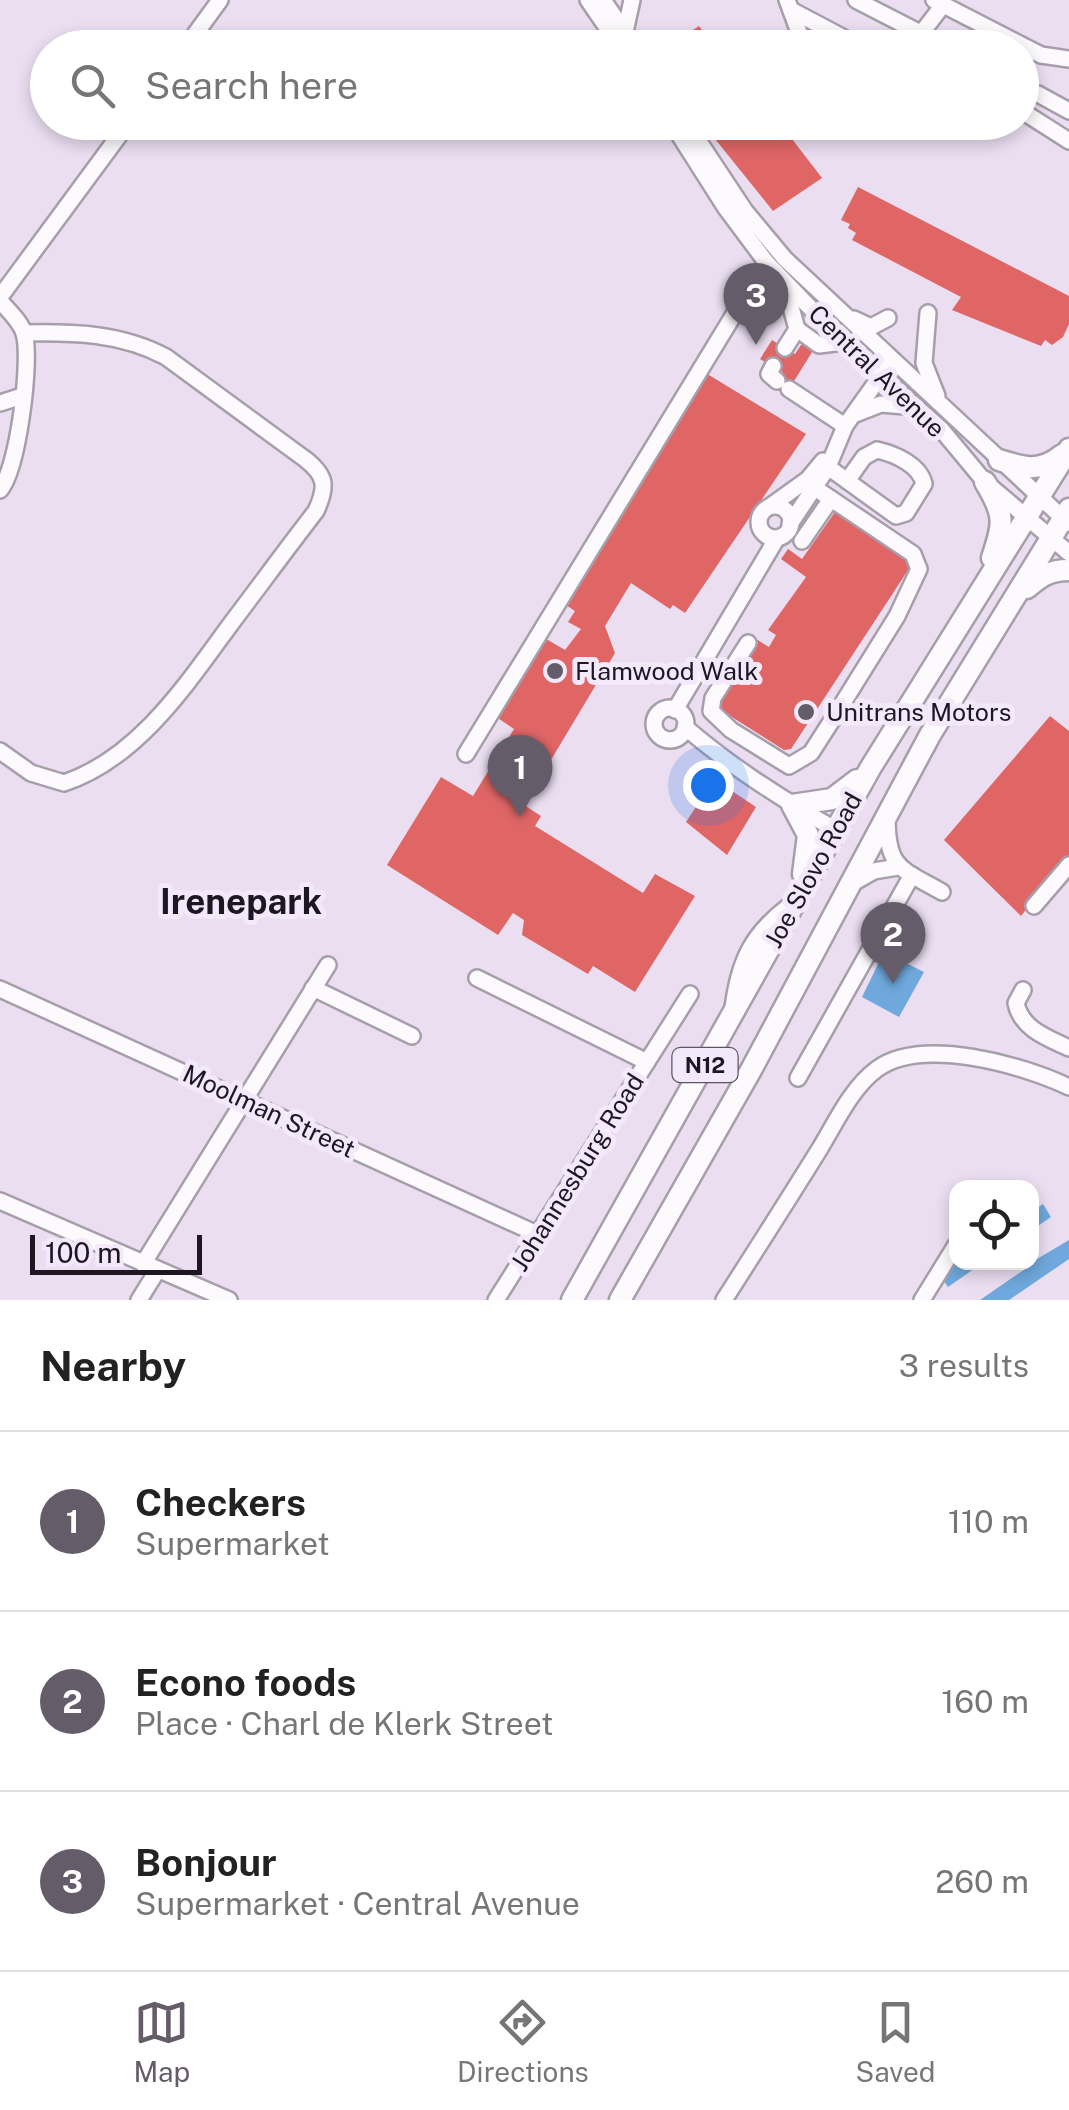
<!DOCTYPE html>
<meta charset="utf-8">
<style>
body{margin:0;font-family:"Public Sans",sans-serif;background:#f2f2f2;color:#222}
.controls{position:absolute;right:30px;bottom:30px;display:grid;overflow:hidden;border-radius:20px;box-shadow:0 5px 15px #0003}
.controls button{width:90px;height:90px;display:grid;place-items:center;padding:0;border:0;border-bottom:2px solid #e0e0e0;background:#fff;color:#222;font:50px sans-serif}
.scale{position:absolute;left:30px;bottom:25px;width:172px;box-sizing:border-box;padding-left:10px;border:5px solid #1e1621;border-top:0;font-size:28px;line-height:35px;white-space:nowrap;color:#1e1621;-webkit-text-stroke:8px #f4e8fb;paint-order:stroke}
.you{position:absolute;left:708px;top:785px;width:35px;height:35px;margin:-25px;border:8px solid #fff;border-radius:50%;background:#1a73e8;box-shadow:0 0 0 15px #1a73e833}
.badge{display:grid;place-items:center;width:65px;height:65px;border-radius:50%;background:#655c69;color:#fff;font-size:32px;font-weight:700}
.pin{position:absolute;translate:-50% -82px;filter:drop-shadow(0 2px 5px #0008)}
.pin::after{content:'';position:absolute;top:52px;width:35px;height:30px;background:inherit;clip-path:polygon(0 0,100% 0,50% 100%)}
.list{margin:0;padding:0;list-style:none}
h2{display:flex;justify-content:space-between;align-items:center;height:130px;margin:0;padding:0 40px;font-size:42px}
h2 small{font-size:32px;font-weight:400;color:#767676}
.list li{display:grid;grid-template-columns:65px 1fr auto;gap:30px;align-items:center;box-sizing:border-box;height:180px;padding:0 40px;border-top:2px solid #e0e0e0}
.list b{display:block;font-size:38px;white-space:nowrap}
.list p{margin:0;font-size:32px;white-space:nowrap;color:#767676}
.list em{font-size:32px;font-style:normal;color:#767676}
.icon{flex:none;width:55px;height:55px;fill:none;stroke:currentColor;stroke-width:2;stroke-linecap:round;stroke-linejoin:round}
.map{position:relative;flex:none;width:1069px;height:1300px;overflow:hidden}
.search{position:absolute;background:#fff;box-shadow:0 5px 15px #0003;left:30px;right:30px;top:30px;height:110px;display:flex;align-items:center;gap:25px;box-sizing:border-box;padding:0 35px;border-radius:55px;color:#767676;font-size:38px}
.sheet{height:670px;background:#fff}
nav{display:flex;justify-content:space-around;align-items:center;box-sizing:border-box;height:140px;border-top:2px solid #e0e0e0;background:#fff;font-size:28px;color:#767676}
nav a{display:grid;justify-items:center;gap:5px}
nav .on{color:#655c69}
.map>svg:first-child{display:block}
.shops{fill:#e06666}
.schools{fill:#6fa8dc}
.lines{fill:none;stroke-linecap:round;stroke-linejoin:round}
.minor-casing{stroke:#a79eac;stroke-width:20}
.highway-casing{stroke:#a79eac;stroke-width:25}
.minor{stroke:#fcfafd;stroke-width:15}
.highway{stroke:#fcfafd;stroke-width:20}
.poi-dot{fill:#655c69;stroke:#f4e8fb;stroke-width:4}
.labels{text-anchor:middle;stroke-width:10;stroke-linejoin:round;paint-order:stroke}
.shield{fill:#f4e8fb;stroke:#5e5562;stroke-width:2.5}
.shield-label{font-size:22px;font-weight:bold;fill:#1e1621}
.street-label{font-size:25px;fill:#1e1621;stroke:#f4e8fb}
.poi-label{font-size:25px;fill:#1e1621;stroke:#f4e8fb;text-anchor:start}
.district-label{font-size:35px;font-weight:bold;fill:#1e1621;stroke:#f4e8fb}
</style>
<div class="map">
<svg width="1069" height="1300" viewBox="0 0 1069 1300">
<rect width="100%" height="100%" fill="#eadef0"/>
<!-- shops -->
<g class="shops">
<polygon points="699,26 715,48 667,48"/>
<polygon points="726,122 779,122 822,178 773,211 711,134"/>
<polygon points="858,187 1069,296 1069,324 1063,337 1052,345 1045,340 1041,346 952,310 961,297 852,240 856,233 848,228 850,224 841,220"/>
<polygon points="772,340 795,354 803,342 814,349 786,394 774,386 783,372 760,359"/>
<polygon points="704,372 806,434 685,613 673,605 670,609 631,583 605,626 615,653 524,805 541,816 535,826 643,893 655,874 695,896 635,992 593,966 588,974 522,935 524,920 513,913 498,935 387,865 441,777 473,796 514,729 486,710 500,692 494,689 531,630 565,650 581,629 568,622 575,611 557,599 587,552 582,549 644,450"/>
<polygon points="835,512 914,561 791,749 784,750 716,707 714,701 753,637 769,647 776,635 768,630 806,577 781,559 788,549 802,559"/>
<polygon points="1050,716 1069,731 1069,855 1021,916 944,840"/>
<polygon points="714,779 756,807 727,855 686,822"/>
</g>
<!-- schools -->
<g class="schools">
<polygon points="884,952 924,972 899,1017 862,997"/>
<polygon points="1043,1204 1051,1217 1032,1230 1032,1212"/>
<polygon points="1069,1240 1069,1259 1009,1300 980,1300 1028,1267 1026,1265 1032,1262"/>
<polygon points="958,1262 984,1262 948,1287 940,1275"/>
</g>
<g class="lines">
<defs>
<g id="minor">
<polyline points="588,0 621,48"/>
<polyline points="603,0 636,48"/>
<polyline points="787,0 800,35 811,48"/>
<polyline points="856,0 922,34"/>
<polyline points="934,0 1041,55 1069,59"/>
<polyline points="791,10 863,48"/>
<polyline points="625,32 632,0"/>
<polyline points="185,48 220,0"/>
<polyline points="910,48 943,5"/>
<polyline points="1038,94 1069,111"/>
<polyline points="1022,111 1069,141"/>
<polyline points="671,122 725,207 766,262 843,342 941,429 985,482 1069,553"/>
<polyline points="686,122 745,211 785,259 1068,523"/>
<polyline points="784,282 797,329 819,345 843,342"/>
<polyline points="0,297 129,122"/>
<path d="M 0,301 C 9,311 20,321 24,333 C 32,359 18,469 0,490"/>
<polyline points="928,313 924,363 937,396"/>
<polyline points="854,319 871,327 888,318"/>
<polyline points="785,348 797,329"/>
<polyline points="773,366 769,374 777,381"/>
<polyline points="789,389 845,426"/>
<polyline points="0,403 22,396"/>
<polyline points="853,415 881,404 917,407"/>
<path d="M 828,467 L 896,516 L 906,513 L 924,484 C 920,465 895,454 877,450 L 864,457 L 847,481"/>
<circle cx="775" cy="522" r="16"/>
<polyline points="769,507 808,479 823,461"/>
<polyline points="790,524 828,467 845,426 887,367"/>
<polyline points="802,541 831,499"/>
<polyline points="748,643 713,698 711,711 731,730 789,766 811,753 836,714 897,616 919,569 913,554 815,488"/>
<circle cx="670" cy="724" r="16"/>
<polyline points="675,710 777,538"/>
<path d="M 685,727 C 731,767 783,800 836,830"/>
<path d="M 0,751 L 31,773 L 64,783 C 139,758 188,682 233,621 C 261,584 288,547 316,511 C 327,487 327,476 305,459 L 166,357 C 121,333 74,332 24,333"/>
<polyline points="466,754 766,262"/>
<path d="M 887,816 C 887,869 900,868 942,892"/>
<polyline points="851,884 874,871 898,867"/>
<polyline points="1034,906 1069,865"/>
<polyline points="477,978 647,1062"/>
<polyline points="313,988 412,1036"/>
<polyline points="0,989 537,1234"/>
<path d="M 1023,990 L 1016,1003 C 1021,1029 1048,1038 1069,1048"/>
<path d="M 733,1008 C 739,961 752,934 789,906"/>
<polyline points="798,1078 912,875"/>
<polyline points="0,1201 229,1300"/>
<polyline points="143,1264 328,965"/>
<polyline points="139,1300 157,1271"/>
<polyline points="496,1300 690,994"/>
<path d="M 724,1300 C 756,1250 788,1200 819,1150 C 835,1124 851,1088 877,1069 C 922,1036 1023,1065 1069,1087"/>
<polyline points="922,1300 956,1245"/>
</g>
<g id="highway">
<path d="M 999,460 C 1024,468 1040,473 1062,455"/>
<path d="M 985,482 C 1005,515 1004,522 992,558"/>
<path d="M 1027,588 C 1041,576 1050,570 1069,570"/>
<polyline points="803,874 808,835 792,805 832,799 857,780"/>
<polyline points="572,1300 871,767 1069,449"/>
<polyline points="620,1300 751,1070 930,735 1069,509"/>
</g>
</defs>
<!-- minor casing -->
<use href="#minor" class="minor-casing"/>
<!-- highway casing -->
<use href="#highway" class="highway-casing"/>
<!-- minor -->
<use href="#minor" class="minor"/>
<!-- highway -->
<use href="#highway" class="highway"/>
</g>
<!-- markers -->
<g class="poi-dot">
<circle cx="555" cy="671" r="10"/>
<circle cx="806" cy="712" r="10"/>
</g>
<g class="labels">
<!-- shield labels -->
<rect class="shield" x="672.5" y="1048" width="65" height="34" rx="8"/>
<g class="shield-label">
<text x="705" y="1073">N12</text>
</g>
<!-- street labels -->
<g class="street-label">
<text transform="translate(877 371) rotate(44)" y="9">Central Avenue</text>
<text transform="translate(813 870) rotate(-61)" y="9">Joe Slovo Road</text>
<text transform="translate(269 1111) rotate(25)" y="9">Moolman Street</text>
<text transform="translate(577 1172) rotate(-58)" y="9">Johannesburg Road</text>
</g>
<!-- poi labels -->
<g class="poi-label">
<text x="575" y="680">Flamwood Walk</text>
<text x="826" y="721">Unitrans Motors</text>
</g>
<!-- district labels -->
<g class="district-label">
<text x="241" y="914">Irenepark</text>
</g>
</g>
</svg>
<div class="controls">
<button><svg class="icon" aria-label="locate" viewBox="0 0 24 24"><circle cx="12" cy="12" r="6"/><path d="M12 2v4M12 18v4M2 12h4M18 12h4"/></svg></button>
</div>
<div class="scale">100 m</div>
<div class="you"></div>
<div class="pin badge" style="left:520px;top:817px">1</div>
<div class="pin badge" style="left:893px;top:984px">2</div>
<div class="pin badge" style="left:756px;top:345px">3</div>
<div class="search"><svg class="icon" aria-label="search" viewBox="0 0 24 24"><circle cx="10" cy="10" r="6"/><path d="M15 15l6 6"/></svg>Search here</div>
</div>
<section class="sheet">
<h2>Nearby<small>3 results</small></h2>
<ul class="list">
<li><span class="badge">1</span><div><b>Checkers</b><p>Supermarket</p></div><em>110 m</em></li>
<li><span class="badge">2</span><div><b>Econo foods</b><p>Place · Charl de Klerk Street</p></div><em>160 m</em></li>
<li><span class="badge">3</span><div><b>Bonjour</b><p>Supermarket · Central Avenue</p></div><em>260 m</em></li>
</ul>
</section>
<nav>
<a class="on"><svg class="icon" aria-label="map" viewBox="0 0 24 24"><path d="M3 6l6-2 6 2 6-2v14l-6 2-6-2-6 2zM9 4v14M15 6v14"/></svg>Map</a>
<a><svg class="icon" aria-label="directions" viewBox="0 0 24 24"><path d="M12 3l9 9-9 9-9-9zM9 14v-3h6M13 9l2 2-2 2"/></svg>Directions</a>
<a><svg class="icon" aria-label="saved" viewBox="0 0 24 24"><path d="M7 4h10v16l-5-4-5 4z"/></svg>Saved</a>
</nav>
